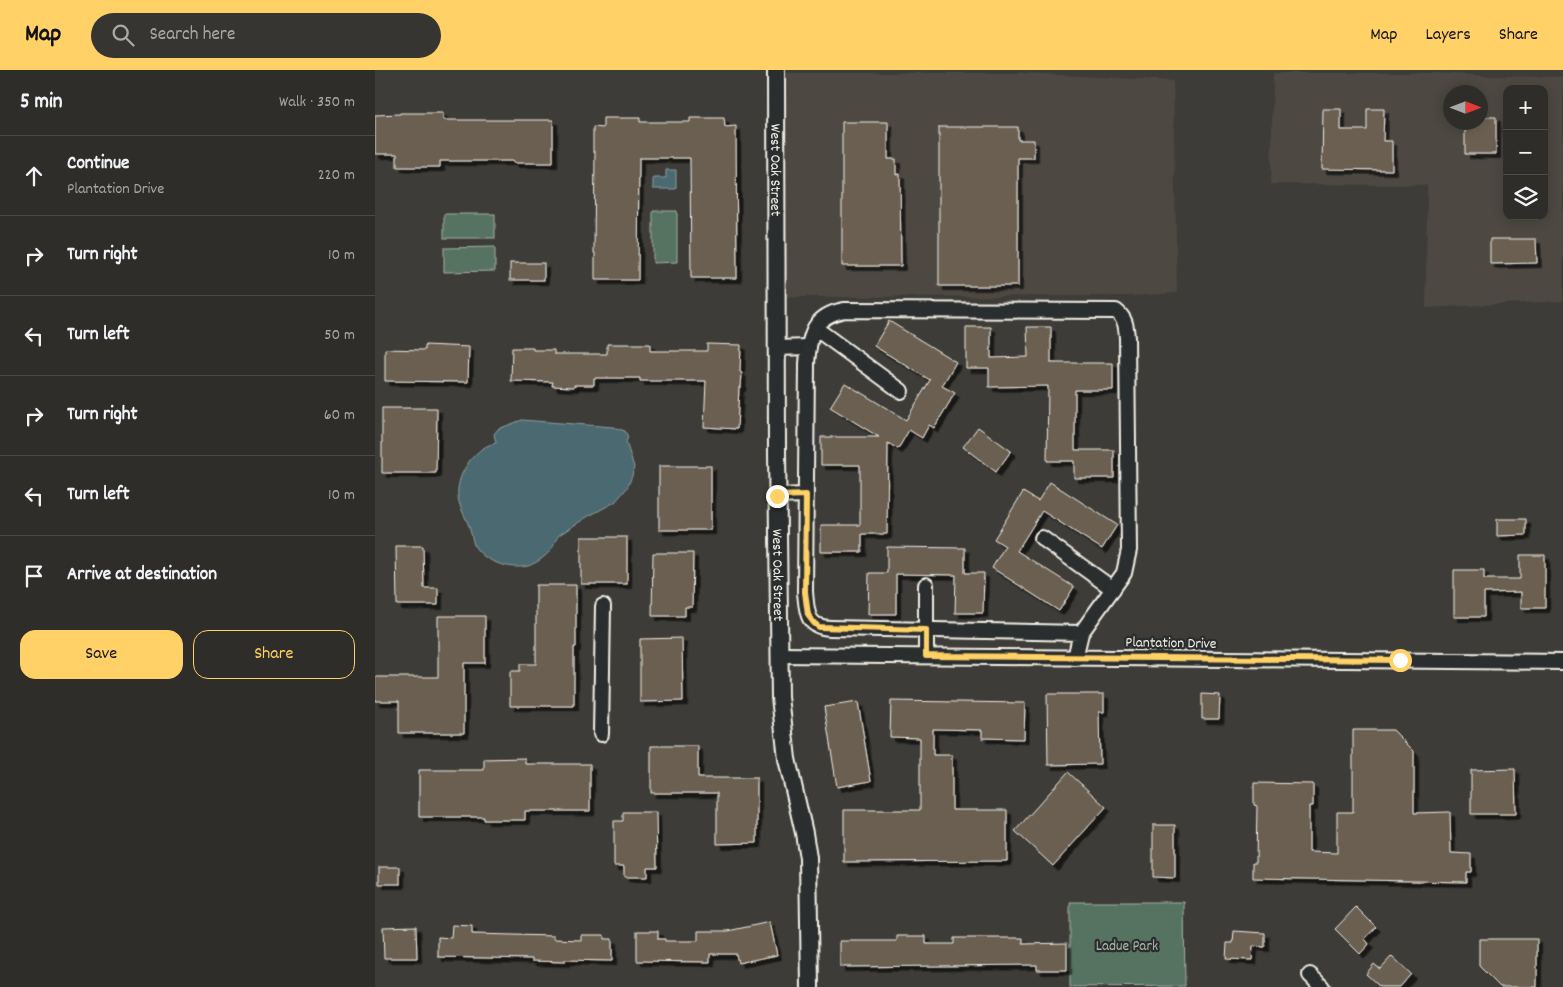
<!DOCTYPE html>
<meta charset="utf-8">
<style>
body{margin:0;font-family:Dekko,sans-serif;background:#363532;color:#f1f3f6}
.controls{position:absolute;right:15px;top:15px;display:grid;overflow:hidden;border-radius:10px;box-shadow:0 2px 12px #0003}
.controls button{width:45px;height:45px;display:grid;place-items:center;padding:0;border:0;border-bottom:1px solid #494947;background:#2e2d2a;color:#f1f3f6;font:25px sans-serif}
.compass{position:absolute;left:1068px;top:15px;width:45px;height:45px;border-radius:50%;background:#2e2d2a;box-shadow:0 2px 12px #0003;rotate:90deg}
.stop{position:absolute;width:15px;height:15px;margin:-11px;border:4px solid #ffd166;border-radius:50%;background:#fff}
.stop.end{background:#ffd166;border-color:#fff;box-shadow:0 1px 5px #0008}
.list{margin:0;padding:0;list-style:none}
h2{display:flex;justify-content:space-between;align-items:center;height:65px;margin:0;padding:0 20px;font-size:21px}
h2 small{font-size:16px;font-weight:400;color:#a7a8a8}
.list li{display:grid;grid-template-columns:32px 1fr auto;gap:15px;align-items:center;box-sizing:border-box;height:80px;padding:0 20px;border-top:1px solid #494947}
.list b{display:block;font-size:19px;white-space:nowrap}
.list p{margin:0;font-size:16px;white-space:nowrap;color:#a7a8a8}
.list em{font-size:16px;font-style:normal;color:#a7a8a8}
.actions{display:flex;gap:10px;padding:15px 20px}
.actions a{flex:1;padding:11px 0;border:1px solid #ffd166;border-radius:15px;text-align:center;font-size:18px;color:#ffd166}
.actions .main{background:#ffd166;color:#111}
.icon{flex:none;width:28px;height:28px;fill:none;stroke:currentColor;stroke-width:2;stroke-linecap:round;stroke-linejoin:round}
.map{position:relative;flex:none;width:1188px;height:917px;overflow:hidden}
header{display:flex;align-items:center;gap:30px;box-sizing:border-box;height:70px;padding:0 25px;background:#ffd166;color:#111}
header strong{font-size:24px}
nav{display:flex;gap:28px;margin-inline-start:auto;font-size:18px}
.search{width:350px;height:45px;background:#363532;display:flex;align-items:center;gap:12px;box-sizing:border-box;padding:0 18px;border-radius:28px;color:#a7a8a8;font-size:19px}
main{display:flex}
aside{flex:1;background:#2e2d2a}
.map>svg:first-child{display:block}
.built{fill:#4d4943;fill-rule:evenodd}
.green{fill:#577260;stroke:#a6b2a4}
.water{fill:#4c6970;stroke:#8f9fa0}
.building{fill:#6a5e51;stroke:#f4f1e8;filter:url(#shadow)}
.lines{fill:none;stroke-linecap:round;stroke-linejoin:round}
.minor-casing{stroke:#f4f1e8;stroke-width:18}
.tertiary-casing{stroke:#f4f1e8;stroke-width:20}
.minor{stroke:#2a2d2e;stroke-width:14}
.tertiary{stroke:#2a2d2e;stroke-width:16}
.route{stroke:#ffd166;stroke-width:6}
.labels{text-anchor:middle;stroke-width:4.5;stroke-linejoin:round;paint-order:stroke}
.street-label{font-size:15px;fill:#f4f1e8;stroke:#2a2d2e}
.park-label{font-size:15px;fill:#adb8ab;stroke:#2a2d2e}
</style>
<header>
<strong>Map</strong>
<div class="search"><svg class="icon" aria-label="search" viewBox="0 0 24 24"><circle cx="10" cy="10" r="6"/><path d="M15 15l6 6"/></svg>Search here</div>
<nav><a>Map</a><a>Layers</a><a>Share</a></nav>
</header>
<main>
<aside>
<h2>5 min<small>Walk · 350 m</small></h2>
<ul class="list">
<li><svg class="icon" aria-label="ahead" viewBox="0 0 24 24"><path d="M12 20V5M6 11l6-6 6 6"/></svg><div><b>Continue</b><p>Plantation Drive</p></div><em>220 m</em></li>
<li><svg class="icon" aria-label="right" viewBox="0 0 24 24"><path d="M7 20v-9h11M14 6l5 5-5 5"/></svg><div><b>Turn right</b></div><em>10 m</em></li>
<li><svg class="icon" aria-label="left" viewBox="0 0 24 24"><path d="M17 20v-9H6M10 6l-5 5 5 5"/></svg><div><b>Turn left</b></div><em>50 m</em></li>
<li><svg class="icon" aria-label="right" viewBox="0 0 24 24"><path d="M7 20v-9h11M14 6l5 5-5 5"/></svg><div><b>Turn right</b></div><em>60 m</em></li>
<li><svg class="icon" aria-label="left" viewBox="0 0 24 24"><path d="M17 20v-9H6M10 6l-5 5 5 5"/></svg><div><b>Turn left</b></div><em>10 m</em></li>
<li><svg class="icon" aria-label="arrive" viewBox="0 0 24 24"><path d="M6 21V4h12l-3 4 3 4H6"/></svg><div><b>Arrive at destination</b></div></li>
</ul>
<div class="actions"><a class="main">Save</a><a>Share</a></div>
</aside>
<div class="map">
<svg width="1188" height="917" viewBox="0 0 1188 917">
<defs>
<filter id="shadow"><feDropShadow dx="4.5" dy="4.5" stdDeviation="0" flood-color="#0009"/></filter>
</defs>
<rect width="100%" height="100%" fill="#3d3c38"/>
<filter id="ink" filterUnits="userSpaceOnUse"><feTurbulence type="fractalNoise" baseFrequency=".02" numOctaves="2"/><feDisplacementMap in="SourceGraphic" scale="10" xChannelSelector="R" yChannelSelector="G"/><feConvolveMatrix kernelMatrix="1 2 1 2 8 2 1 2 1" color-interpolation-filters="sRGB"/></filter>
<g filter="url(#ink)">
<!-- built -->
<g class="built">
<polygon points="409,3 647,3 798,11 802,223 755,226 410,227"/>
<path d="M 898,3 L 1060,3 L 1113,6 L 1188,7 L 1188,231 L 1051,238 L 1052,115 L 896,114 ZM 1132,19 L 1169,19 L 1169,146 L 1132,146 ZM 1076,22 L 1106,22 L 1106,52 L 1076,52 Z"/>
</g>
<!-- green -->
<g class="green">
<polygon points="278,141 302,141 302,192 278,193"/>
<rect x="69" y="144" width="51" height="24"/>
<polygon points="120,177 120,201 69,202 69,178"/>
<polygon points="695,832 809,832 810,916 695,917"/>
</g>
<!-- water -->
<g class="water">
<polygon points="291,100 301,100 301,119 278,119 278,108 291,108"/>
<path d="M 147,350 L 238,357 L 250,361 L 253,367 L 251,372 L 259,397 L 257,406 L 252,418 L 240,432 L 212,447 L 184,465 C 181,469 181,470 179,475 C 175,484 162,493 153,496 C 135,500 108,492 99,475 C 97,469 96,462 94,456 C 91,448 86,440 84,432 C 78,411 95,383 114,375 C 117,374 119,374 121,373 L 119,364 L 123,359 Z"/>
</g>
<!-- building -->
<g class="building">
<polygon points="948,39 966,39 966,60 992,60 992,39 1009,39 1008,71 1017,71 1017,100 947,99"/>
<polygon points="25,43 68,43 68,50 178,50 178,93 138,93 138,91 65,91 65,97 22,97 22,84 0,84 0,45 25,44"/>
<polygon points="1106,47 1121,47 1121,84 1090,84 1090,52 1106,52"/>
<polygon points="228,48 265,48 265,52 315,52 315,48 349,48 350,57 361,56 362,208 316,208 315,88 264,88 263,210 220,210 220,183 219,183 220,82 218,82 218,57 228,58"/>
<polygon points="467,52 513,52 513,89 521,89 521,105 525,104 526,196 467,196"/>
<polygon points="564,57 643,57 643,70 659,70 659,88 643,88 643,216 564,216"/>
<polygon points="1115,169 1161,169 1162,193 1115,194"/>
<rect x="135" y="193" width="34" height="17"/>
<polygon points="514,251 581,292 567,316 580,323 559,358 554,355 547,368 534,360 523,379 513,373 512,464 487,464 487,482 446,482 446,455 485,455 485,395 446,395 446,367 504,367 455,337 470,313 531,350 555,310 499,276"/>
<polygon points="591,257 616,257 616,288 653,287 652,257 676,257 676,293 738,293 738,320 700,320 700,380 739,380 739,408 699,408 699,391 672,391 673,316 614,317 614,298 591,298"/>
<polygon points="232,274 275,274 275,281 332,281 332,274 366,275 365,302 367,303 366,317 364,317 362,359 329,357 331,311 265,311 265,308 219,308 219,315 199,315 199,317 177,316 178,312 136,311 137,278 158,278 158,280 179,280 179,284 232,284"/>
<polygon points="50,275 94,277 93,312 10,311 10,279 50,280"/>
<polygon points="7,338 62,338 61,403 7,403"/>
<polygon points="603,357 636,381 621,402 588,377"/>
<rect x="284" y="396" width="52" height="64"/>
<polygon points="675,412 742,455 727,479 667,441 642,481 699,517 684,541 617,498 630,476 619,469 648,422 663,431"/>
<polygon points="1122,449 1151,449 1151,465 1122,466"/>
<rect x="206" y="467" width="46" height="47"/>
<polygon points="21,476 48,476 49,518 63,518 63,535 22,535"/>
<polygon points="512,477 590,478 590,503 609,503 608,543 580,543 581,505 521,504 521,544 493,544 494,503 512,503"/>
<polygon points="278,483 318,483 317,537 310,537 310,546 277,546"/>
<polygon points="1145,485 1170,485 1170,538 1146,538 1146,522 1109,523 1109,547 1079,547 1079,500 1109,500 1109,509 1145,509"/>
<polygon points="161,515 201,515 201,577 199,577 199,636 135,636 135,601 145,601 145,594 161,594"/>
<polygon points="63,546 110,546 110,593 89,593 89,663 24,663 24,631 0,631 0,607 63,607"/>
<polygon points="307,568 308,631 265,632 265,569"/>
<polygon points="672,624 729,624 729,642 724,642 725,694 673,695"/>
<polygon points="827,624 845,625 844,649 827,649"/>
<polygon points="516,631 650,633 649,669 607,668 607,660 558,659 558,685 577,685 577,740 632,740 632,791 469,792 469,740 545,740 545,668 515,667"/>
<polygon points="483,632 496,711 462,717 449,637"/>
<polygon points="978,660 1018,660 1039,681 1039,743 1075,742 1076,783 1096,784 1096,802 1091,802 1091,812 878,808 878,792 881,792 882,736 879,735 879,713 938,714 938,736 934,736 934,782 962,783 962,742 978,742"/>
<polygon points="276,676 323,676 323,708 382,708 382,773 342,774 342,723 276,723"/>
<polygon points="150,688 150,694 215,694 215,741 150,741 150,750 109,750 109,747 44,747 44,700 109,700 109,689"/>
<polygon points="1140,699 1141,744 1096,744 1096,700"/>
<polygon points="693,702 731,737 678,796 640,761"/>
<polygon points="248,742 281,742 282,797 272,797 272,807 249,807 249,796 239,796 239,751 248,751"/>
<polygon points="778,755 800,755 800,808 778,807"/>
<rect x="4" y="797" width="21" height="17"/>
<polygon points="981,837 1001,857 990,869 994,874 985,884 960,859"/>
<polygon points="395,852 402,885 363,893 361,884 335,884 335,892 262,891 262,861 283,861 283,869 290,869 290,871 323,871 323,861 353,861"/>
<polygon points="77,855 97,856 97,864 179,866 179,869 206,870 206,865 229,865 229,869 237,869 237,891 190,890 190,892 157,891 157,889 63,887 63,867 76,868"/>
<polygon points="41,856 42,888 9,888 8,857"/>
<polygon points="859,861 890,863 890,877 878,876 877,890 851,889 852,873 858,873"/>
<polygon points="522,866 551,866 551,874 579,874 579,868 648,868 648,874 692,873 692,900 662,900 662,895 465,897 465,871 522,871"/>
<polygon points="1104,869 1162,869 1162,917 1125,917 1104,896"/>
<polygon points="1017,886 1036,904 1025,917 1005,917 991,904 999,894 1005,899"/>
</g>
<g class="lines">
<defs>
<g id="minor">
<polyline points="440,258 526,321"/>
<polyline points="402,278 434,277"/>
<polyline points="402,426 431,425"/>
<polyline points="667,468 738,519"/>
<polyline points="551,515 551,586"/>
<polyline points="404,585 1188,592"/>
<path d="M 700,588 L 706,563 L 749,503 L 754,480 L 752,268 C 751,256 751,249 741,241 L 470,240 C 438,245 434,266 432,294 L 430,522 C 432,542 431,557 455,558 L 706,563"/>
<polyline points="226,664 228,536"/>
<polyline points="935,905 947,917"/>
</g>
<g id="tertiary">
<path id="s1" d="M 401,0 L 402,382 L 405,627 L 412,689 L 429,763 L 433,788 L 435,917"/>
</g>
</defs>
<!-- minor casing -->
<use href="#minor" class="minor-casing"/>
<!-- tertiary casing -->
<use href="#tertiary" class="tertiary-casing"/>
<!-- minor -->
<use href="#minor" class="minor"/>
<!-- tertiary -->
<use href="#tertiary" class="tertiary"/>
</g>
</g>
<g class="lines" filter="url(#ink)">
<!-- route -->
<polyline class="route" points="402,426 431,425 430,522 433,545 439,553 444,557 551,560 551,586 1025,590"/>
</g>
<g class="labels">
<!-- street labels -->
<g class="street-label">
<text dy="5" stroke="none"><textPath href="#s1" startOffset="100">West Oak Street</textPath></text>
<text dy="5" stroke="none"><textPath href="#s1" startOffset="505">West Oak Street</textPath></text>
<text transform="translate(796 572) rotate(1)" y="5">Plantation Drive</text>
</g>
<!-- park labels -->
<g class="park-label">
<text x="752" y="880">Ladue Park</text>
</g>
</g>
</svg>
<div class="controls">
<button>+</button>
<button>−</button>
<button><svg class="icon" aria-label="layers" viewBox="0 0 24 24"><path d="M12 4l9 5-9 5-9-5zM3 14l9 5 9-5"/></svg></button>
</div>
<svg class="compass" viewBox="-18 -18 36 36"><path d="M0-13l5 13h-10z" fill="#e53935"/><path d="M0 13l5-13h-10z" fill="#a7a8a8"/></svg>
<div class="stop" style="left:1025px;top:590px"></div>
<div class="stop end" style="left:402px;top:426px"></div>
</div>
</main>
